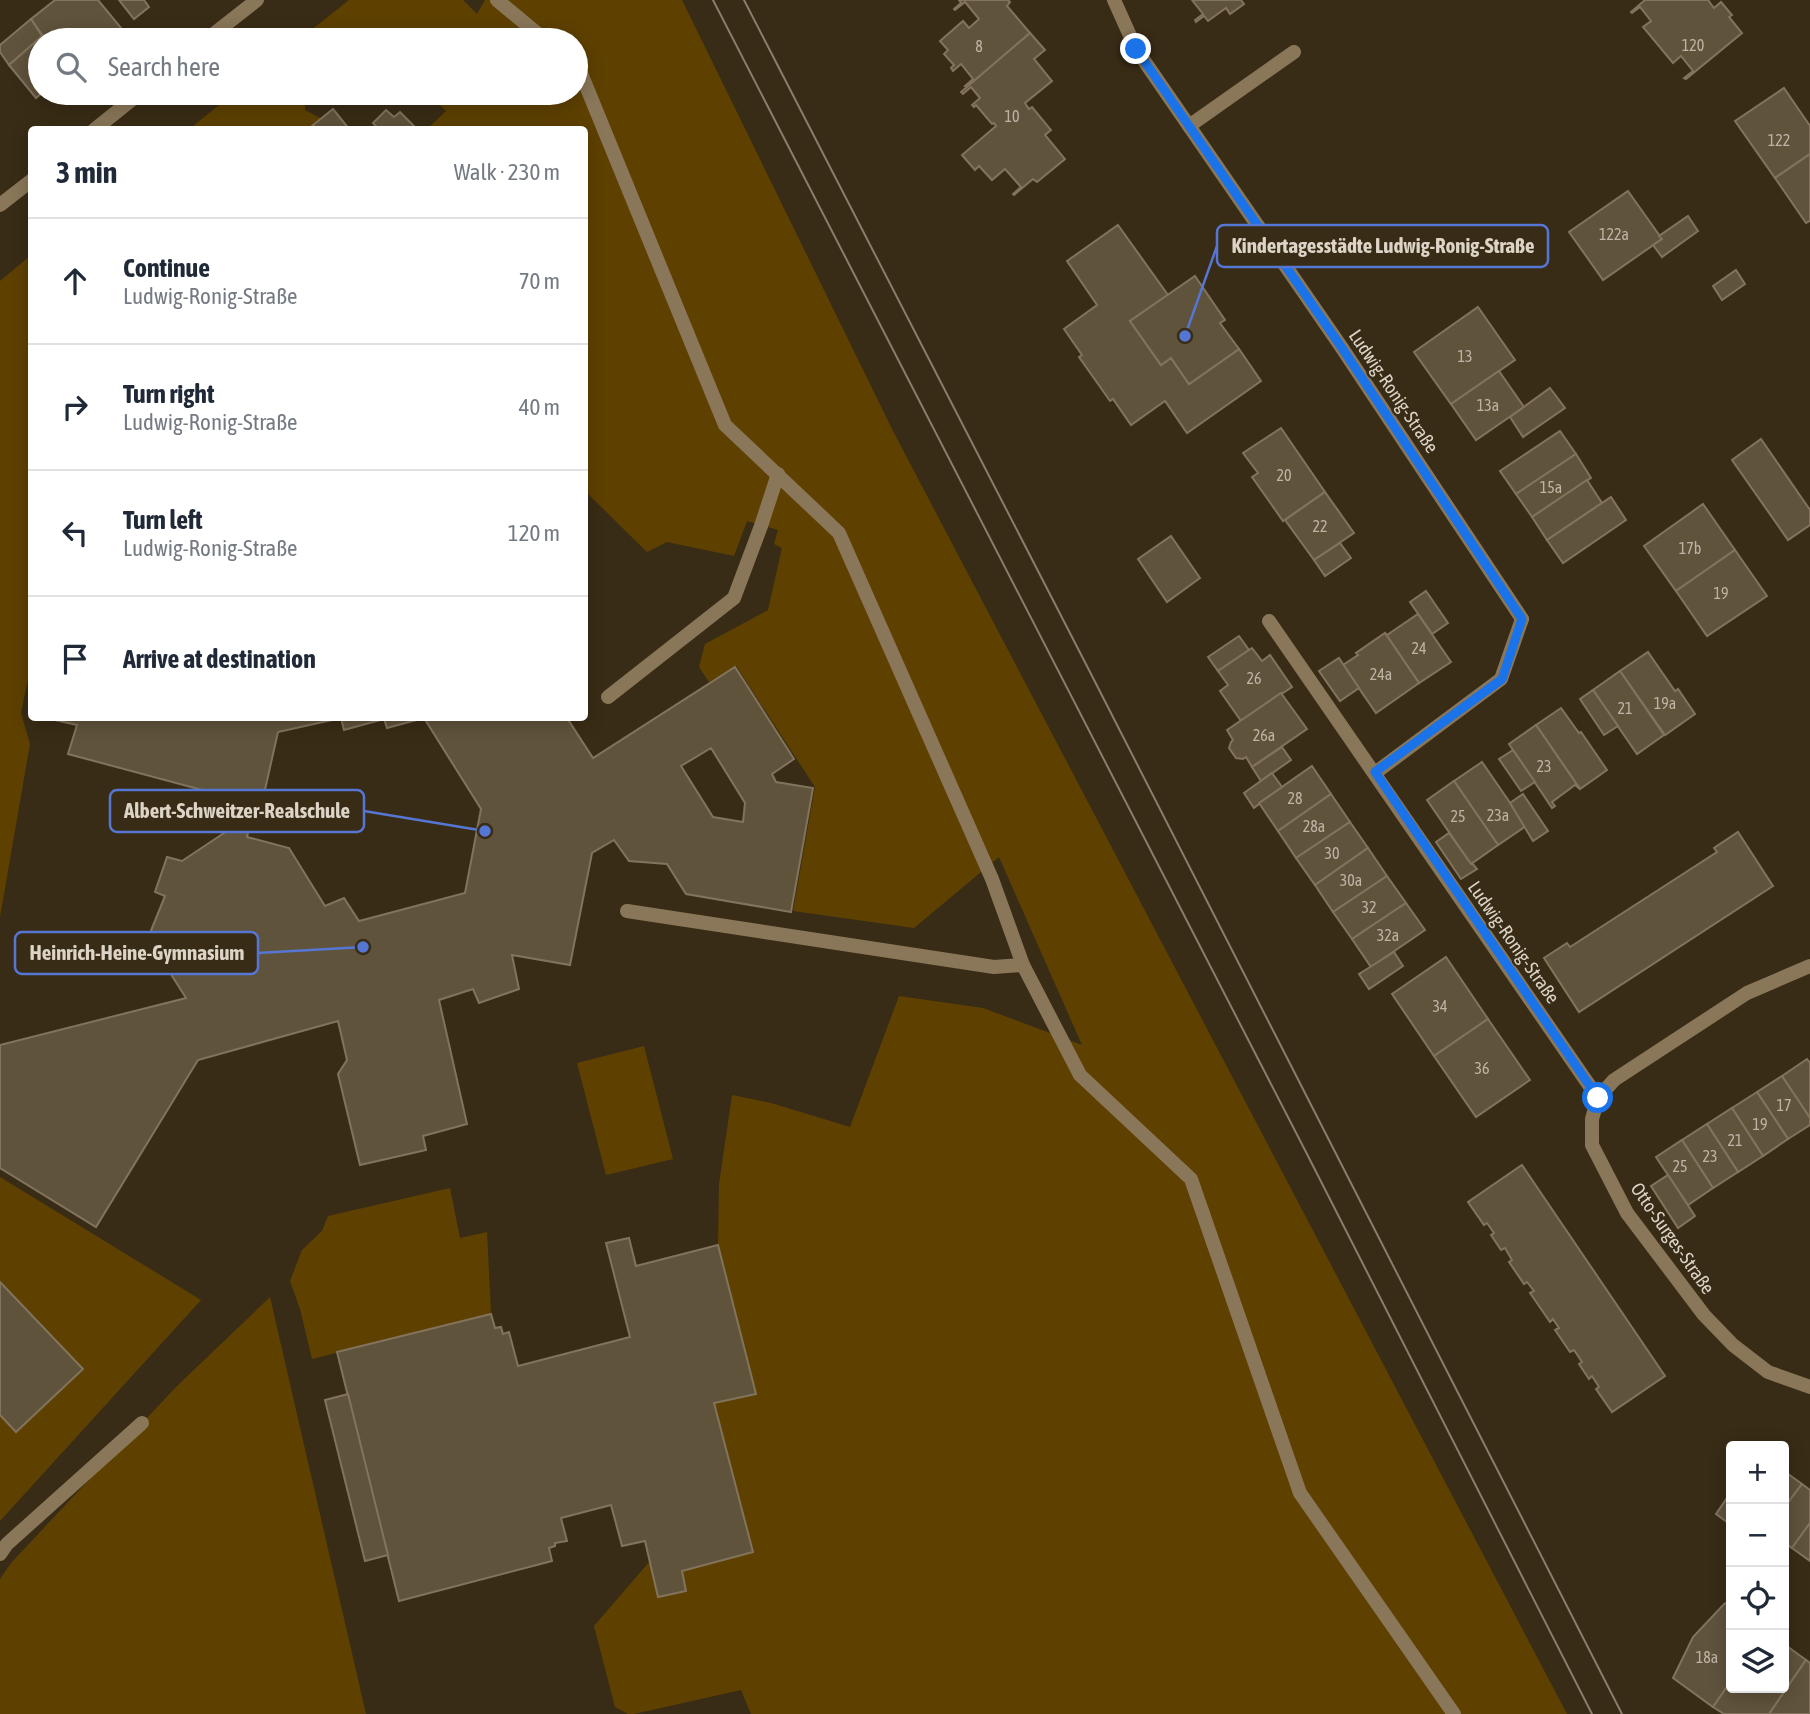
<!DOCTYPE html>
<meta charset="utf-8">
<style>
body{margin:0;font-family:"Asap Condensed",sans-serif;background:#f6f6f7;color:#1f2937}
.controls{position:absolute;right:21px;bottom:21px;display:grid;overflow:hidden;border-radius:7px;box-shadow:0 4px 18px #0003}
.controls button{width:63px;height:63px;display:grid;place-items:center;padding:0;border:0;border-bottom:2px solid #e0e1e3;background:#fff;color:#1f2937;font:35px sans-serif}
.stop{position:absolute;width:21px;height:21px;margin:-16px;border:5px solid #1a73e8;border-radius:50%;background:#fff}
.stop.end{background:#1a73e8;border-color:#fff;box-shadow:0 2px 7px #0008}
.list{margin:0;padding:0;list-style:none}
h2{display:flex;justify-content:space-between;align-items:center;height:91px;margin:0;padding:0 28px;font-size:30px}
h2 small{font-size:23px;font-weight:400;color:#747a83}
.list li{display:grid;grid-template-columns:46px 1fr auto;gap:21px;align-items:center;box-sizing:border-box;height:126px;padding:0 28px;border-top:2px solid #e0e1e3}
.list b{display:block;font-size:26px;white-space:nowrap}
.list p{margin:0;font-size:23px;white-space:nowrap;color:#747a83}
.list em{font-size:23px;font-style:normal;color:#747a83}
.icon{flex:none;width:38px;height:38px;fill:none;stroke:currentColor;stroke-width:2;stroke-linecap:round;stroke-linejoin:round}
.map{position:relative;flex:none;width:1810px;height:1714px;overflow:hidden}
.search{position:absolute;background:#fff;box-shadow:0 4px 18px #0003;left:28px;top:28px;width:560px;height:77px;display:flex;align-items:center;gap:18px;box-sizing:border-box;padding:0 24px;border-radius:38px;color:#747a83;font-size:26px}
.panel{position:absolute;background:#fff;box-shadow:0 4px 18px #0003;left:28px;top:126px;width:560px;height:595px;border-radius:7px}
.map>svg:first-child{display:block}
.green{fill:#5e4100}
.building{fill:#60533c;stroke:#82735c;stroke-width:2;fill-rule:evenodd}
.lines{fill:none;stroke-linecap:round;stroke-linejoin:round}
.service{stroke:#8a7759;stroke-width:14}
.minor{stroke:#8a7759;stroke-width:14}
.tram{stroke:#887e6c;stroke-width:2}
.route{stroke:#1a73e8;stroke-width:9}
.labels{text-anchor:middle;stroke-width:5;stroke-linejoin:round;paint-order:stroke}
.number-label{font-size:16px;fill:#bdb4a4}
.street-label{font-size:19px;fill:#dcd4c7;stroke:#392c16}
.leader{fill:none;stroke:#5676d3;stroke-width:2.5}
.callout-dot{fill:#5676d3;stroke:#392c16;stroke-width:2.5}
.callout{fill:#392c16;stroke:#5676d3;stroke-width:2.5}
.callout-label{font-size:21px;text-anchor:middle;font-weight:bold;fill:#dcd4c7}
</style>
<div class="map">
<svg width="1810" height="1714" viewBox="0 0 1810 1714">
<rect width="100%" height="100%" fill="#392c16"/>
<!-- green -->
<g class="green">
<polygon points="349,0 463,0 477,14 485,0 682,0 893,431 1567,1714 751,1714 741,1690 634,1714 628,1714 615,1707 594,1626 650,1561 658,1597 686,1591 682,1571 753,1552 714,1403 756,1394 718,1245 719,1184 732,1095 771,1103 850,1127 899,996 983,1008 1082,1045 999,857 914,928 793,911 815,787 736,666 709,682 699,667 705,644 768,610 782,548 774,544 778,530 747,521 734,556 667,542 647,552 585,491 584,130 427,129 446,111 427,93 576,93 576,40 301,40 300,39"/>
<polygon points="234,93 305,93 305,110 341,129 188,130"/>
<polygon points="31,255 32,660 21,713 30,744 0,917 0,281"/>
<polygon points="644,1046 673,1159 606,1175 577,1063"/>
<polygon points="0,1177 201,1300 0,1521"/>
<polygon points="450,1188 460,1238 487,1232 491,1314 312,1359 300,1309 290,1281 302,1250 322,1231 328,1216"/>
<polygon points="270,1297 366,1714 0,1714 0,1579 11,1563 176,1387"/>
</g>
<!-- building -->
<g class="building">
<polygon points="55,0 98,0 122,29 108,40 46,40 31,19"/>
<polygon points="119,0 144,0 149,7 134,19"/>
<polygon points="959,0 1008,0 1010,2 1007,6 1030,33 967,87 965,86 973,79 961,64 953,71 951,68 954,65 944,54 948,50 940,41 963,21 969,28 979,19 965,2 955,10 954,9 961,3"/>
<polygon points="1192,0 1241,0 1244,4 1230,14 1226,8 1208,21 1204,16 1196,22 1195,20 1203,14"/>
<polygon points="1645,0 1708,0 1714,8 1721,2 1732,15 1729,17 1742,33 1686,79 1684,78 1693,71 1681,56 1673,63 1643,27 1651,21 1640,7 1632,13 1631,12"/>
<polygon points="31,19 42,36 9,65 0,52 0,45"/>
<polygon points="1030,33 1045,50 1034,59 1052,81 1025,103 1029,109 1032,107 1051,130 1045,135 1065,159 1037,182 1033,179 1014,195 1013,194 1021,187 1005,169 992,180 979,166 975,170 962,155 996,126 994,123 992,124 976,105 974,107 972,105 980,98 971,87 963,94 961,92"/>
<polygon points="42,36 46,40 40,40 40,93 42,93 36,98 9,65"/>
<polygon points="1784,88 1810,126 1810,154 1775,178 1735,121"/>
<polygon points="333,109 350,130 307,130"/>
<polygon points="386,110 394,117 400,112 418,130 379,130 373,123"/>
<polygon points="1810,154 1810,221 1806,223 1775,178"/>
<polygon points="1628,191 1662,239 1603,280 1569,232"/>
<polygon points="1688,216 1698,231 1662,257 1653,245 1662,239 1659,236"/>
<polygon points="1118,225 1168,295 1130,321 1161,365 1171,358 1189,384 1239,349 1261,381 1187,433 1165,401 1131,425 1113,399 1110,401 1079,357 1082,355 1064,329 1097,305 1067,261"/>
<polygon points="1736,270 1745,284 1722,300 1713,286"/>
<polygon points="1195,276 1225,320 1220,323 1239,349 1189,384 1171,358 1161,365 1130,321"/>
<polygon points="1478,307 1515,360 1451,404 1414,352"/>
<polygon points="1499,371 1524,407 1476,440 1451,404"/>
<polygon points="1550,388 1565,408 1523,437 1510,417"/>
<polygon points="1281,428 1325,492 1283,521 1252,477 1258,473 1243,453"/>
<polygon points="1560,431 1576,454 1516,494 1500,471"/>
<polygon points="1761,439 1810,510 1810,525 1788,540 1732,460"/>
<polygon points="1576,454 1591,478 1532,517 1516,494"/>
<polygon points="1587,480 1602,503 1547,540 1532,517"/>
<polygon points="1325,492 1354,533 1314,560 1285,520"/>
<polygon points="1611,497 1626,520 1563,563 1547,540"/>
<polygon points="1703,504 1735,550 1676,591 1644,546"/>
<polygon points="1171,536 1200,578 1167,602 1138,559"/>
<polygon points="1340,543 1351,558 1325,576 1314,560"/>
<polygon points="1735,550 1767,596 1707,636 1676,591"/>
<polygon points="1426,591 1448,623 1432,634 1410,602"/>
<polygon points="1418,614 1451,662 1419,683 1385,633 1387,635"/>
<polygon points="1385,633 1419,683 1376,713 1343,665 1358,655 1356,653"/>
<polygon points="1239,636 1249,650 1218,671 1208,657"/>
<polygon points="1252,648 1262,661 1270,655 1292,687 1241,721 1220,691 1228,685 1218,671"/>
<polygon points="1648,652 1675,691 1678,689 1695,714 1665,735 1620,671"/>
<polygon points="1339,658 1359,688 1340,701 1319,671"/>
<path d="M 735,667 L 794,759 L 772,774 L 776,782 L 813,788 L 791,912 L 686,894 L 667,864 L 629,861 L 614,840 L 592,853 L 570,965 L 512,955 L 519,989 L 479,1003 L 473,989 L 439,1000 L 467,1124 L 423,1136 L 426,1150 L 360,1165 L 338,1074 L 347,1060 L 338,1021 L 198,1060 L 96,1227 L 0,1168 L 0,1045 L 186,998 L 148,938 L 165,896 L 155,892 L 167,857 L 182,861 L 224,833 L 232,798 L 68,754 L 77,725 L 46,718 L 567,718 L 593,758 ZM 341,718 L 344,730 L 384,719 L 387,728 L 424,718 L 481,809 L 465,893 L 359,921 L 344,898 L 325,906 L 289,848 L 247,837 L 255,802 L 262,803 L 278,732 ZM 711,748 L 745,803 L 743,822 L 713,817 L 681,766 Z"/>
<polygon points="1620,671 1664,735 1637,754 1593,690"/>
<polygon points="1593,690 1618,726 1604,735 1580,699"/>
<polygon points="1281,693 1307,729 1252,767 1246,757 1243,759 1236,758 1229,748 1231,742 1233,740 1227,730"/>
<polygon points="1561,708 1579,733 1581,732 1607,770 1580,789 1536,725"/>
<polygon points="1536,725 1580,789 1575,785 1552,802 1555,806 1552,808 1509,744"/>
<polygon points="1282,747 1291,760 1261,781 1252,767"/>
<polygon points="1513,750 1535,782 1521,791 1499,759"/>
<polygon points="1482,762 1526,826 1498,845 1454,781"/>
<polygon points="1312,766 1331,794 1278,831 1259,803"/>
<polygon points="1272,773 1282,787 1259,803 1259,804 1254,808 1244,793"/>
<polygon points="1454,781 1498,845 1471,864 1427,800"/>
<polygon points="1331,794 1350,822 1296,858 1278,831"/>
<polygon points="1523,794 1548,831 1533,841 1510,803"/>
<polygon points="1350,822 1368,848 1315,885 1296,858"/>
<polygon points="1738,832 1773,886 1579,1012 1544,958 1567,943 1570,947 1717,852 1714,848"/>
<polygon points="1449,833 1471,864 1472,863 1477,869 1461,879 1436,842"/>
<polygon points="1368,848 1387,876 1333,912 1315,885"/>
<polygon points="1387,876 1406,903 1352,939 1333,912"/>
<polygon points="1406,903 1425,930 1371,967 1352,939"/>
<polygon points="1394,952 1403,966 1369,989 1359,974"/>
<polygon points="1446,957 1488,1019 1434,1056 1392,994"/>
<polygon points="1488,1019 1530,1080 1476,1117 1434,1056"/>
<polygon points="1807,1059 1810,1063 1810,1118 1782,1076"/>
<polygon points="1782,1076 1810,1118 1810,1125 1788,1139 1757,1092"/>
<polygon points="1757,1092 1788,1139 1763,1156 1732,1108"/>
<polygon points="1732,1108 1763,1156 1738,1172 1707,1124"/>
<polygon points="1707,1124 1738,1172 1713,1188 1682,1140"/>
<polygon points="1682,1140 1713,1188 1688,1205 1656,1157"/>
<polygon points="1522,1165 1665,1376 1612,1412 1596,1389 1599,1387 1592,1376 1589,1379 1579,1364 1582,1362 1574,1350 1570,1352 1555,1330 1559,1328 1553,1319 1550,1322 1530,1293 1534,1291 1527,1282 1524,1284 1509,1262 1512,1260 1505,1248 1501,1250 1491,1235 1494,1233 1487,1223 1484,1225 1468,1202"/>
<polygon points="1668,1175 1695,1216 1678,1228 1651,1186"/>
<polygon points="629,1238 636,1266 718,1245 756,1394 714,1403 753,1552 682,1571 686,1591 658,1597 645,1541 622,1546 611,1505 561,1518 567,1541 555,1543 555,1546 549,1548 552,1561 399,1601 337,1352 491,1314 495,1328 501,1327 503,1334 509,1332 518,1366 630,1337 606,1243"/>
<polygon points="0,1282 83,1369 16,1432 0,1415"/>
<polygon points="348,1394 388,1555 365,1561 325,1400"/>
<polygon points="1784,1471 1802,1484 1784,1508"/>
<polygon points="1802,1484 1810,1490 1810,1523 1792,1548 1784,1542 1784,1508"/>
<polygon points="1731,1492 1731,1525 1716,1514"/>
<polygon points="1810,1523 1810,1561 1792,1548"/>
<polygon points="1725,1603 1731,1608 1731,1681 1713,1707 1673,1678 1693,1637"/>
<polygon points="1784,1644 1806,1660 1769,1714 1724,1714 1713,1707 1731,1681 1731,1688 1784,1688"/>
<polygon points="1806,1660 1810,1663 1810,1714 1769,1714"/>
</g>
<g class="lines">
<!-- service -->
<g class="service">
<polyline points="497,0 545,40"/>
<polyline points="576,67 580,71 725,425 839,533 992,879 1023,965 1080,1075 1191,1179 1300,1493 1454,1714"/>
<polyline points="1189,126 1294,52"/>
<polyline points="608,697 734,598 761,526 778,474"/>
<polyline points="1375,773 1501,679 1522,619"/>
<polyline points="627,911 994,967 1023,965"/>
<polyline points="0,1554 7,1544 142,1423"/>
</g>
<!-- minor -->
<g class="minor">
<polyline points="1114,0 1136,49 1342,348 1522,619"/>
<polyline points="206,40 257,0"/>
<polyline points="94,130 140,93"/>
<polyline points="0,205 32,180"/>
<polyline points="1269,621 1598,1098"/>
<polyline points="1810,966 1747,993 1614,1080 1598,1098 1592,1119 1592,1145 1627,1213 1704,1315 1733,1345 1768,1372 1810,1387"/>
</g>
<!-- tram -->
<g class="tram">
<polyline points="713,0 1308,1156 1592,1714"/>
<polyline points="744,0 1090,672 1622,1714"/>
</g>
</g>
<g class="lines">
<!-- route -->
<polyline class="route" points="1136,49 1342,348 1522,619 1502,679 1375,772 1598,1098"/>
</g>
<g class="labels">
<!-- number labels -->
<g class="number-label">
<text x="1693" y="51">120</text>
<text x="979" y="52">8</text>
<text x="1012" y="122">10</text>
<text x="1779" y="146">122</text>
<text x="1614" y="240">122a</text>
<text x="1465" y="362">13</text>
<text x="1488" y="411">13a</text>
<text x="1284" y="481">20</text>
<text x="1551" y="493">15a</text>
<text x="1320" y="532">22</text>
<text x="1690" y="554">17b</text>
<text x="1721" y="599">19</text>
<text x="1419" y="654">24</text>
<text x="1381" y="680">24a</text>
<text x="1254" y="684">26</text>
<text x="1665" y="709">19a</text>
<text x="1625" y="714">21</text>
<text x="1264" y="741">26a</text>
<text x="1544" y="772">23</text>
<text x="1295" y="804">28</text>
<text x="1498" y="821">23a</text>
<text x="1458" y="822">25</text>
<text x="1314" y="832">28a</text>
<text x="1332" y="859">30</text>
<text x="1351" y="886">30a</text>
<text x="1369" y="913">32</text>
<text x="1388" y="941">32a</text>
<text x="1440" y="1012">34</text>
<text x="1482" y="1074">36</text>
<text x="1784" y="1111">17</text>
<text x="1760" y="1130">19</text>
<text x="1735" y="1146">21</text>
<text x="1710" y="1162">23</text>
<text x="1680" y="1172">25</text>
<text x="1707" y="1663">18a</text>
</g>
<!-- street labels -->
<g class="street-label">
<text transform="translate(1394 391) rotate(56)" y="7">Ludwig-Ronig-Straße</text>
<text transform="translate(1514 942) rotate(55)" y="7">Ludwig-Ronig-Straße</text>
<text transform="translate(1673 1238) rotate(55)" y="7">Otto-Surges-Straße</text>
</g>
</g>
<!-- callouts -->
<path class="leader" d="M1185 336L1217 246M485 831L364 811M363 947L258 953"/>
<g class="callout-dot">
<circle cx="1185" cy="336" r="7"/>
<circle cx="485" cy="831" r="7"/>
<circle cx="363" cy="947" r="7"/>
</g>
<g class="callout">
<rect x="1217" y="225" width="331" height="42" rx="7"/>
<rect x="110" y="790" width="254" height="42" rx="7"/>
<rect x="15" y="932" width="243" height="42" rx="7"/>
</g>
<g class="callout-label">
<text x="1383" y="253">Kindertagesstädte Ludwig-Ronig-Straße</text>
<text x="237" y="818">Albert-Schweitzer-Realschule</text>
<text x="137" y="960">Heinrich-Heine-Gymnasium</text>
</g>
</svg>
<div class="controls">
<button>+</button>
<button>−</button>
<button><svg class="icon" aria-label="locate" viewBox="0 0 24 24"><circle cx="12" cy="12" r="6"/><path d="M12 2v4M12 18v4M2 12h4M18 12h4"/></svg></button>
<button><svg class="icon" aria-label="layers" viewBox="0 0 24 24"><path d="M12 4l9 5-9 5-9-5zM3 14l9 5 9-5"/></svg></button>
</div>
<div class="stop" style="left:1598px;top:1098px"></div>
<div class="stop end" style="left:1136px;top:49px"></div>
<div class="search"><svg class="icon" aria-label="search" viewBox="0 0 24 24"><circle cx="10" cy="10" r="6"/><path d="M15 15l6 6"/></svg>Search here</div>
<section class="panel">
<h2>3 min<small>Walk · 230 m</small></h2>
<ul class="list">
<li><svg class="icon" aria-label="ahead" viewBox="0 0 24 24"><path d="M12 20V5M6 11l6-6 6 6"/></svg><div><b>Continue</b><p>Ludwig-Ronig-Straße</p></div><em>70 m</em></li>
<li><svg class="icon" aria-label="right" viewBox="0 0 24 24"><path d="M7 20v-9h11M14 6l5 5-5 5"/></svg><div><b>Turn right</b><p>Ludwig-Ronig-Straße</p></div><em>40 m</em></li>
<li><svg class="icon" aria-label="left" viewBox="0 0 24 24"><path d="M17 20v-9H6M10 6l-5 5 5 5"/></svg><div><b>Turn left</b><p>Ludwig-Ronig-Straße</p></div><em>120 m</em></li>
<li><svg class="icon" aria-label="arrive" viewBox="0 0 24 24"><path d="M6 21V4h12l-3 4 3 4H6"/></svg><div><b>Arrive at destination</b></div></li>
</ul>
</section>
</div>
